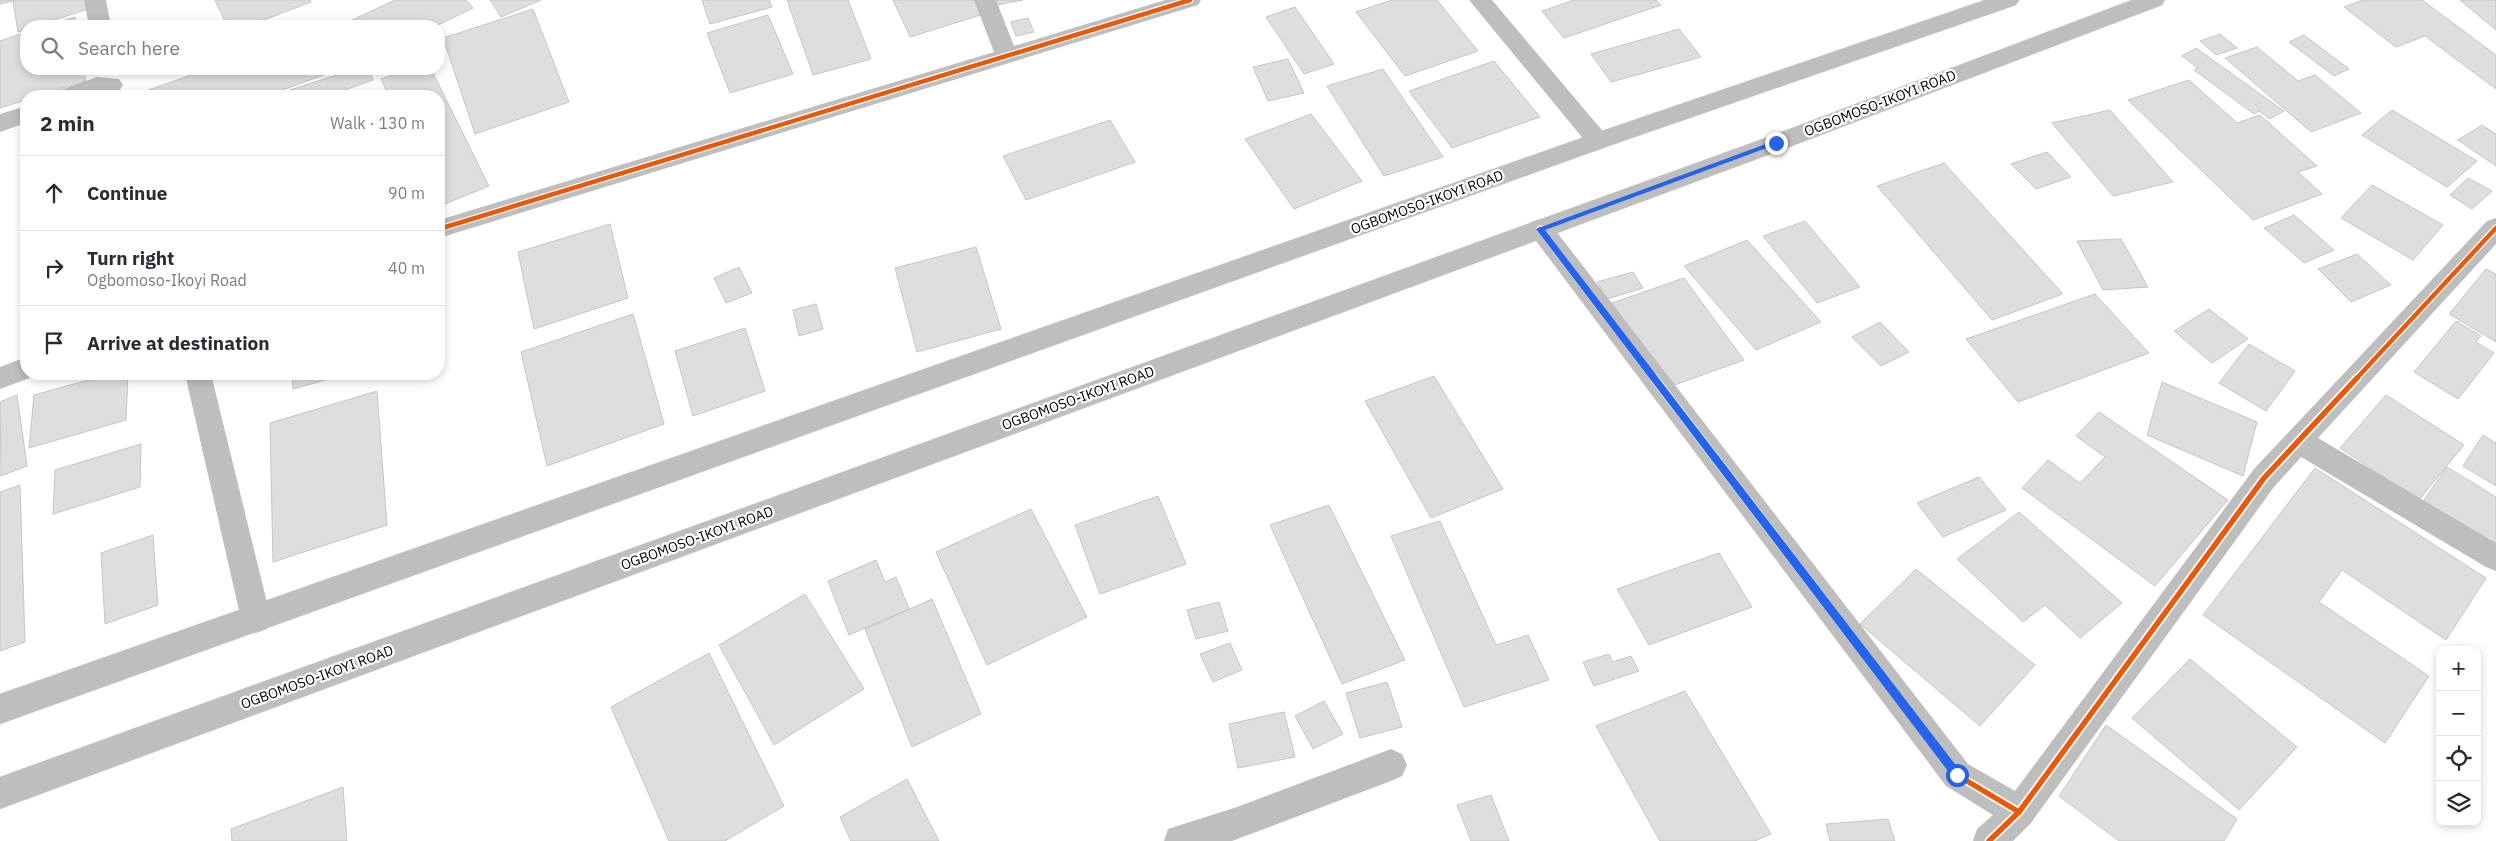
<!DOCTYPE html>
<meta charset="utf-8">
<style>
body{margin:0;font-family:"IBM Plex Sans",sans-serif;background:#f2f2f3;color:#2b2b33}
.controls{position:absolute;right:15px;bottom:15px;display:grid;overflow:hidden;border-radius:10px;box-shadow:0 2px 8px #0003}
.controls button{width:45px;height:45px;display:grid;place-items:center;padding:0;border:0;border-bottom:1px solid #e1e1e2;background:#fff;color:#2b2b33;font:25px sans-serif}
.stop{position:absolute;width:15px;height:15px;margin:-11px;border:4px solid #2563eb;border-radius:50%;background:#fff}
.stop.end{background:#2563eb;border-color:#fff;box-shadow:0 1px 5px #0008}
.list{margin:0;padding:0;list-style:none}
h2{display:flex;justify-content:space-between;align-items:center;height:65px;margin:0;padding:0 20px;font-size:21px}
h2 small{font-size:16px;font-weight:400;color:#7c7c81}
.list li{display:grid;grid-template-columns:32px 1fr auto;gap:15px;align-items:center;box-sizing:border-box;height:75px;padding:0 20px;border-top:1px solid #e1e1e2}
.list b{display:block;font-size:19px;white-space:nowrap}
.list p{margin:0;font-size:16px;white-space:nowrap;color:#7c7c81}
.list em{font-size:16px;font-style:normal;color:#7c7c81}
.icon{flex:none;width:28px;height:28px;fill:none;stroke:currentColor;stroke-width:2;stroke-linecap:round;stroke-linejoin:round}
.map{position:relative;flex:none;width:2496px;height:841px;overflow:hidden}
.search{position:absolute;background:#fff;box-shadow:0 2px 8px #0003;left:20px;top:20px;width:425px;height:55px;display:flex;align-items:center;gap:12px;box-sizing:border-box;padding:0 18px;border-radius:20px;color:#7c7c81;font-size:19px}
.panel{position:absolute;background:#fff;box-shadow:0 2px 8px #0003;left:20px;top:90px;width:425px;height:290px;border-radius:20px}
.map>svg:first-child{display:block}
.building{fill:#dedede;stroke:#c6c6c6}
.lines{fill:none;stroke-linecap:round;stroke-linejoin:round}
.primary-casing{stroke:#dbdbdb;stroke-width:1}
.street{fill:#bebebe;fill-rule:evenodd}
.primary{fill:#bebebe;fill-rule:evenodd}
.cycleway-far1-casing{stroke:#fff;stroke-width:7}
.cycleway-casing{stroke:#fff;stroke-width:9}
.cycleway-far1{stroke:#e8590c;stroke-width:4.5}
.cycleway{stroke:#e8590c;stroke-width:5.5}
.route{fill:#2563eb}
.labels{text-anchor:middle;stroke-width:4.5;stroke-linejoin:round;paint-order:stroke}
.street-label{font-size:14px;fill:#000;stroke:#fff}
</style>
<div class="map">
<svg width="2496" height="841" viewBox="0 0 2496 841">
<rect width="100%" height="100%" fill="#fff"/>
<!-- building -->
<g class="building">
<polygon points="0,0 90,0 91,8 36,26 26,26 26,29 18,32 13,1 0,4"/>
<polygon points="215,0 310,0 311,2 248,26 227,26"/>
<polygon points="395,0 466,0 473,8 436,26 355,26 350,21"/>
<polygon points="490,0 541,0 501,17"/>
<polygon points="702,0 769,0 772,7 710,24"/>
<polygon points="787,0 848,0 871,59 813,75"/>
<polygon points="893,0 977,0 984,14 910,37"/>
<polygon points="995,0 1023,0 997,5"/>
<polygon points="1392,0 1437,0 1478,51 1405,76 1356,12"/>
<polygon points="1574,0 1656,0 1661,5 1564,38 1542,11"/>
<polygon points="2362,0 2422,0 2496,55 2496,89 2425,36 2396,47 2344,7"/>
<polygon points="2460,0 2496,0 2496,30"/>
<polygon points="1295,7 1334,64 1304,74 1266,17"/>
<polygon points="533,9 569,102 475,134 443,38"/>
<polygon points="768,15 793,74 730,93 707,33"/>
<polygon points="75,17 76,26 46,26"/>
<polygon points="1028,18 1034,32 1016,36 1011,22"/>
<polygon points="1679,29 1701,57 1611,82 1591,54"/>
<polygon points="26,32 26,69 83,69 86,81 37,96 26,96 26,100 0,108 0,41"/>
<polygon points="2220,34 2237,48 2216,55 2200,41"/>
<polygon points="2304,35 2349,69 2334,76 2289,42"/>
<polygon points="2257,47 2298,81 2315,75 2361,113 2311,132 2225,58"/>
<polygon points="2196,48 2284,111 2270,119 2259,111 2254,114 2194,70 2198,68 2182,56"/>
<polygon points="1288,59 1304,93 1268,101 1253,67"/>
<polygon points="1494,61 1540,117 1452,148 1409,91"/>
<polygon points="209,69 275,69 276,71 283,69 340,69 266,96 138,96 137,94"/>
<polygon points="355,69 369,69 373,80 342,91 344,96 292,96 290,90"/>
<polygon points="409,69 431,69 489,186 440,206 439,96 389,96 381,79"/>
<polygon points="1383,69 1443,157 1384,176 1327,86"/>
<polygon points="2189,80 2237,123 2260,115 2317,166 2298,172 2322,194 2253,220 2128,100"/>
<polygon points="2110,110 2173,182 2113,196 2052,123"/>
<polygon points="2392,110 2477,161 2447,187 2362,135"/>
<polygon points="1311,114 1362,181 1294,209 1245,139"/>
<polygon points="1110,120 1135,162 1026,200 1003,156"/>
<polygon points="2482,125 2496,134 2496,166 2458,140"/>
<polygon points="2047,152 2071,177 2036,189 2011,164"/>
<polygon points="1944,163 2063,294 1992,320 1877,186"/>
<polygon points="2468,178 2492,191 2472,209 2450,195"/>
<polygon points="2372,185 2443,225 2413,260 2341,218"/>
<polygon points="2294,215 2334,250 2304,263 2264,228"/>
<polygon points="1805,221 1860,287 1817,303 1763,236"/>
<polygon points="610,224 628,298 534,329 518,252"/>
<polygon points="2121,239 2148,287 2103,290 2077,241"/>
<polygon points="1747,240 1821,322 1756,350 1684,266"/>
<polygon points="976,247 1001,329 917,352 895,268"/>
<polygon points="2357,254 2391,285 2351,302 2318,269"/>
<polygon points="739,267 752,293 726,303 714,278"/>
<polygon points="2486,269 2496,274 2496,342 2449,314"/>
<polygon points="1633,272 1643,288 1607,299 1597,282"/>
<polygon points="1684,278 1744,360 1669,387 1612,303"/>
<polygon points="2095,294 2149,353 2018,402 1966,339"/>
<polygon points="816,304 823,329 799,336 793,310"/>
<polygon points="2209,309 2248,339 2212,363 2174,331"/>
<polygon points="633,314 664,424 547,466 521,352"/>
<polygon points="2456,321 2481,336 2476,342 2494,353 2458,399 2414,372"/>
<polygon points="1880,322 1909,352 1881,366 1852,337"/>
<polygon points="745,328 765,391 693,416 675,351"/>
<polygon points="2249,344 2295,371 2266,411 2219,383"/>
<polygon points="110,374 128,374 126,420 29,448 34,395"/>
<polygon points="292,374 347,374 293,389"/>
<polygon points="1434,376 1503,489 1431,518 1365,401"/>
<polygon points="2162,382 2257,422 2243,476 2147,435"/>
<polygon points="377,391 387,525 273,562 270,423"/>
<polygon points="17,395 27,466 1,476 0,402"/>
<polygon points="2386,395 2464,445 2419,500 2340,448"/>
<polygon points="2099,412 2228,500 2155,586 2022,488 2048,460 2080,483 2105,457 2076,436"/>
<polygon points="2483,435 2496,443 2496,486 2463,466"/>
<polygon points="141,444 140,487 53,514 55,470"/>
<polygon points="2447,467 2496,497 2496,549 2422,503"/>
<polygon points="2315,468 2486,578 2446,640 2342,570 2319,602 2429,676 2385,743 2203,615"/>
<polygon points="1979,477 2006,510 1943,537 1917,503"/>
<polygon points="20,485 25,642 0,651 0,492"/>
<polygon points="1158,496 1186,564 1100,594 1075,525"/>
<polygon points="1329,505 1405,660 1342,684 1270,525"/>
<polygon points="1031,509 1087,617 987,665 936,552"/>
<polygon points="2019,512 2122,603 2080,638 2045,605 2023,622 1957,559"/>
<polygon points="1440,521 1496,645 1528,635 1549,680 1464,707 1391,536"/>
<polygon points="153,535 158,605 105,624 101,553"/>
<polygon points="1719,553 1752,607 1649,645 1617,589"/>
<polygon points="876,560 885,582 896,577 909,609 849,635 828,581"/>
<polygon points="1916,569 2035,665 1980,726 1860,624"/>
<polygon points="805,594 864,689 774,745 719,645"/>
<polygon points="932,599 981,714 912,747 865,629"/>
<polygon points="1219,602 1228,631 1196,639 1187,610"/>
<polygon points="1230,643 1242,670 1213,682 1200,654"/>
<polygon points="709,653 784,806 725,841 669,841 611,707"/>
<polygon points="1609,654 1613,662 1631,656 1639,671 1594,686 1583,662"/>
<polygon points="2190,659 2297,747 2239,810 2132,718"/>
<polygon points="1387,682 1402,727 1360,738 1346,693"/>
<polygon points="1685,691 1771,834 1755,841 1660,841 1596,726"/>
<polygon points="1324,701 1343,734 1313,749 1295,716"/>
<polygon points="1284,712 1295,757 1238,768 1229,724"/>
<polygon points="2106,725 2237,819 2224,841 2119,841 2059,796"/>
<polygon points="907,779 939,841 851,841 840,817"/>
<polygon points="343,787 347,841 232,841 231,829"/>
<polygon points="1491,795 1509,841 1471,841 1457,805"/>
<polygon points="1888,819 1895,841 1830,841 1826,824"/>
</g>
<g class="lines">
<defs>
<g id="primary">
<polygon points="1985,0 2019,0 2016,5 1606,147 0,724 0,694 1590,135"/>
<polygon points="2132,0 2165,0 2162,5 1784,149 0,809 0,777 1768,137"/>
</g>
</defs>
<!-- primary casing -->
<use href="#primary" class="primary-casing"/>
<!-- street -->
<g class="street">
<polygon points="84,0 106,0 111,26 89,26"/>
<polygon points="974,0 996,0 1014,46 1165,0 1201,0 1198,5 439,238 439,220 994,52"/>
<polygon points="1469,0 1492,0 1606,135 1610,141 1606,147 1598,150 1590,147"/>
<path d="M 97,77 L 119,79 L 123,85 L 119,91 C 100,96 78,97 57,96 L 61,90 Z"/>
<polygon points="26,106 26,123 0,132 0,114"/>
<polygon points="2496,218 2496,244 2318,438 2496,543 2496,571 2486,567 2301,457 2274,487 2031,823 2013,841 1973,841 1977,829 1993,815 1946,786 1527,229 1531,222 1540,219 1549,222 1968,764 2015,791 2254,469 2487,221"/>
<polygon points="26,357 26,374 36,374 35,376 0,389 0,367"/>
<polygon points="185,374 211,374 271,619 267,629 256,633 245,629 241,619"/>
<polygon points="1391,749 1402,754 1407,765 1402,776 1391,781 1232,841 1164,841 1168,829 1237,807"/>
</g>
<!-- primary -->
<use href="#primary" class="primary"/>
<defs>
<g id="cycleway-far1">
<polyline points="439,229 1190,0"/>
<polyline points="1540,229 1654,379"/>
<polyline points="2356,379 2496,228"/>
</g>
<g id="cycleway">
<polyline points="1654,378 1957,775 2019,812"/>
<polyline points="1989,841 2019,812 2264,478 2357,378"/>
</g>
</defs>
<!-- cycleway-far1 casing -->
<use href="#cycleway-far1" class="cycleway-far1-casing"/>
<!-- cycleway casing -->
<use href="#cycleway" class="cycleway-casing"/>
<!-- cycleway-far1 -->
<use href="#cycleway-far1" class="cycleway-far1"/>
<!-- cycleway -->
<use href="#cycleway" class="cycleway"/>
</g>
<!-- route -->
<polygon class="route" points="1774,141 1780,143 1545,230 1961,772 1961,779 1957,780 1954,779 1536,229"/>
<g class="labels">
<!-- street labels -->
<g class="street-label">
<text transform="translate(1880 103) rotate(-21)" y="5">OGBOMOSO-IKOYI ROAD</text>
<text transform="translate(1427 202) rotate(-20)" y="5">OGBOMOSO-IKOYI ROAD</text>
<text transform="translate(1078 398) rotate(-20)" y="5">OGBOMOSO-IKOYI ROAD</text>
<text transform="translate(697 538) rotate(-20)" y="5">OGBOMOSO-IKOYI ROAD</text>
<text transform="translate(317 677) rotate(-20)" y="5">OGBOMOSO-IKOYI ROAD</text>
</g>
</g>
</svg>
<div class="controls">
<button>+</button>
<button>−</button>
<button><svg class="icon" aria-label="locate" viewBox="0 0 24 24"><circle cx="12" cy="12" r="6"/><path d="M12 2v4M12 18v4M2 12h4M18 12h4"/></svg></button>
<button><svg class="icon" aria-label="layers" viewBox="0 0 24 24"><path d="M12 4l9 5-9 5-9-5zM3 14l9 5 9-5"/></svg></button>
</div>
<div class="stop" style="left:1957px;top:775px"></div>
<div class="stop end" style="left:1776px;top:143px"></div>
<div class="search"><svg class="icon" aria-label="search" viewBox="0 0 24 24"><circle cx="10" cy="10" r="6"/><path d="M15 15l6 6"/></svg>Search here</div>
<section class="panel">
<h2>2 min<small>Walk · 130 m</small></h2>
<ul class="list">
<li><svg class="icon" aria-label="ahead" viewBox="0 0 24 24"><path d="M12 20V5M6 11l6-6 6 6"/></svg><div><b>Continue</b></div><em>90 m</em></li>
<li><svg class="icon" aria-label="right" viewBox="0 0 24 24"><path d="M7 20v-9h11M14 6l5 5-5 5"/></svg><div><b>Turn right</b><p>Ogbomoso-Ikoyi Road</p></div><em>40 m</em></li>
<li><svg class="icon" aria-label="arrive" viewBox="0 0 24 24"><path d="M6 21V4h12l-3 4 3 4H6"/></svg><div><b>Arrive at destination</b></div></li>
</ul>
</section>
</div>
